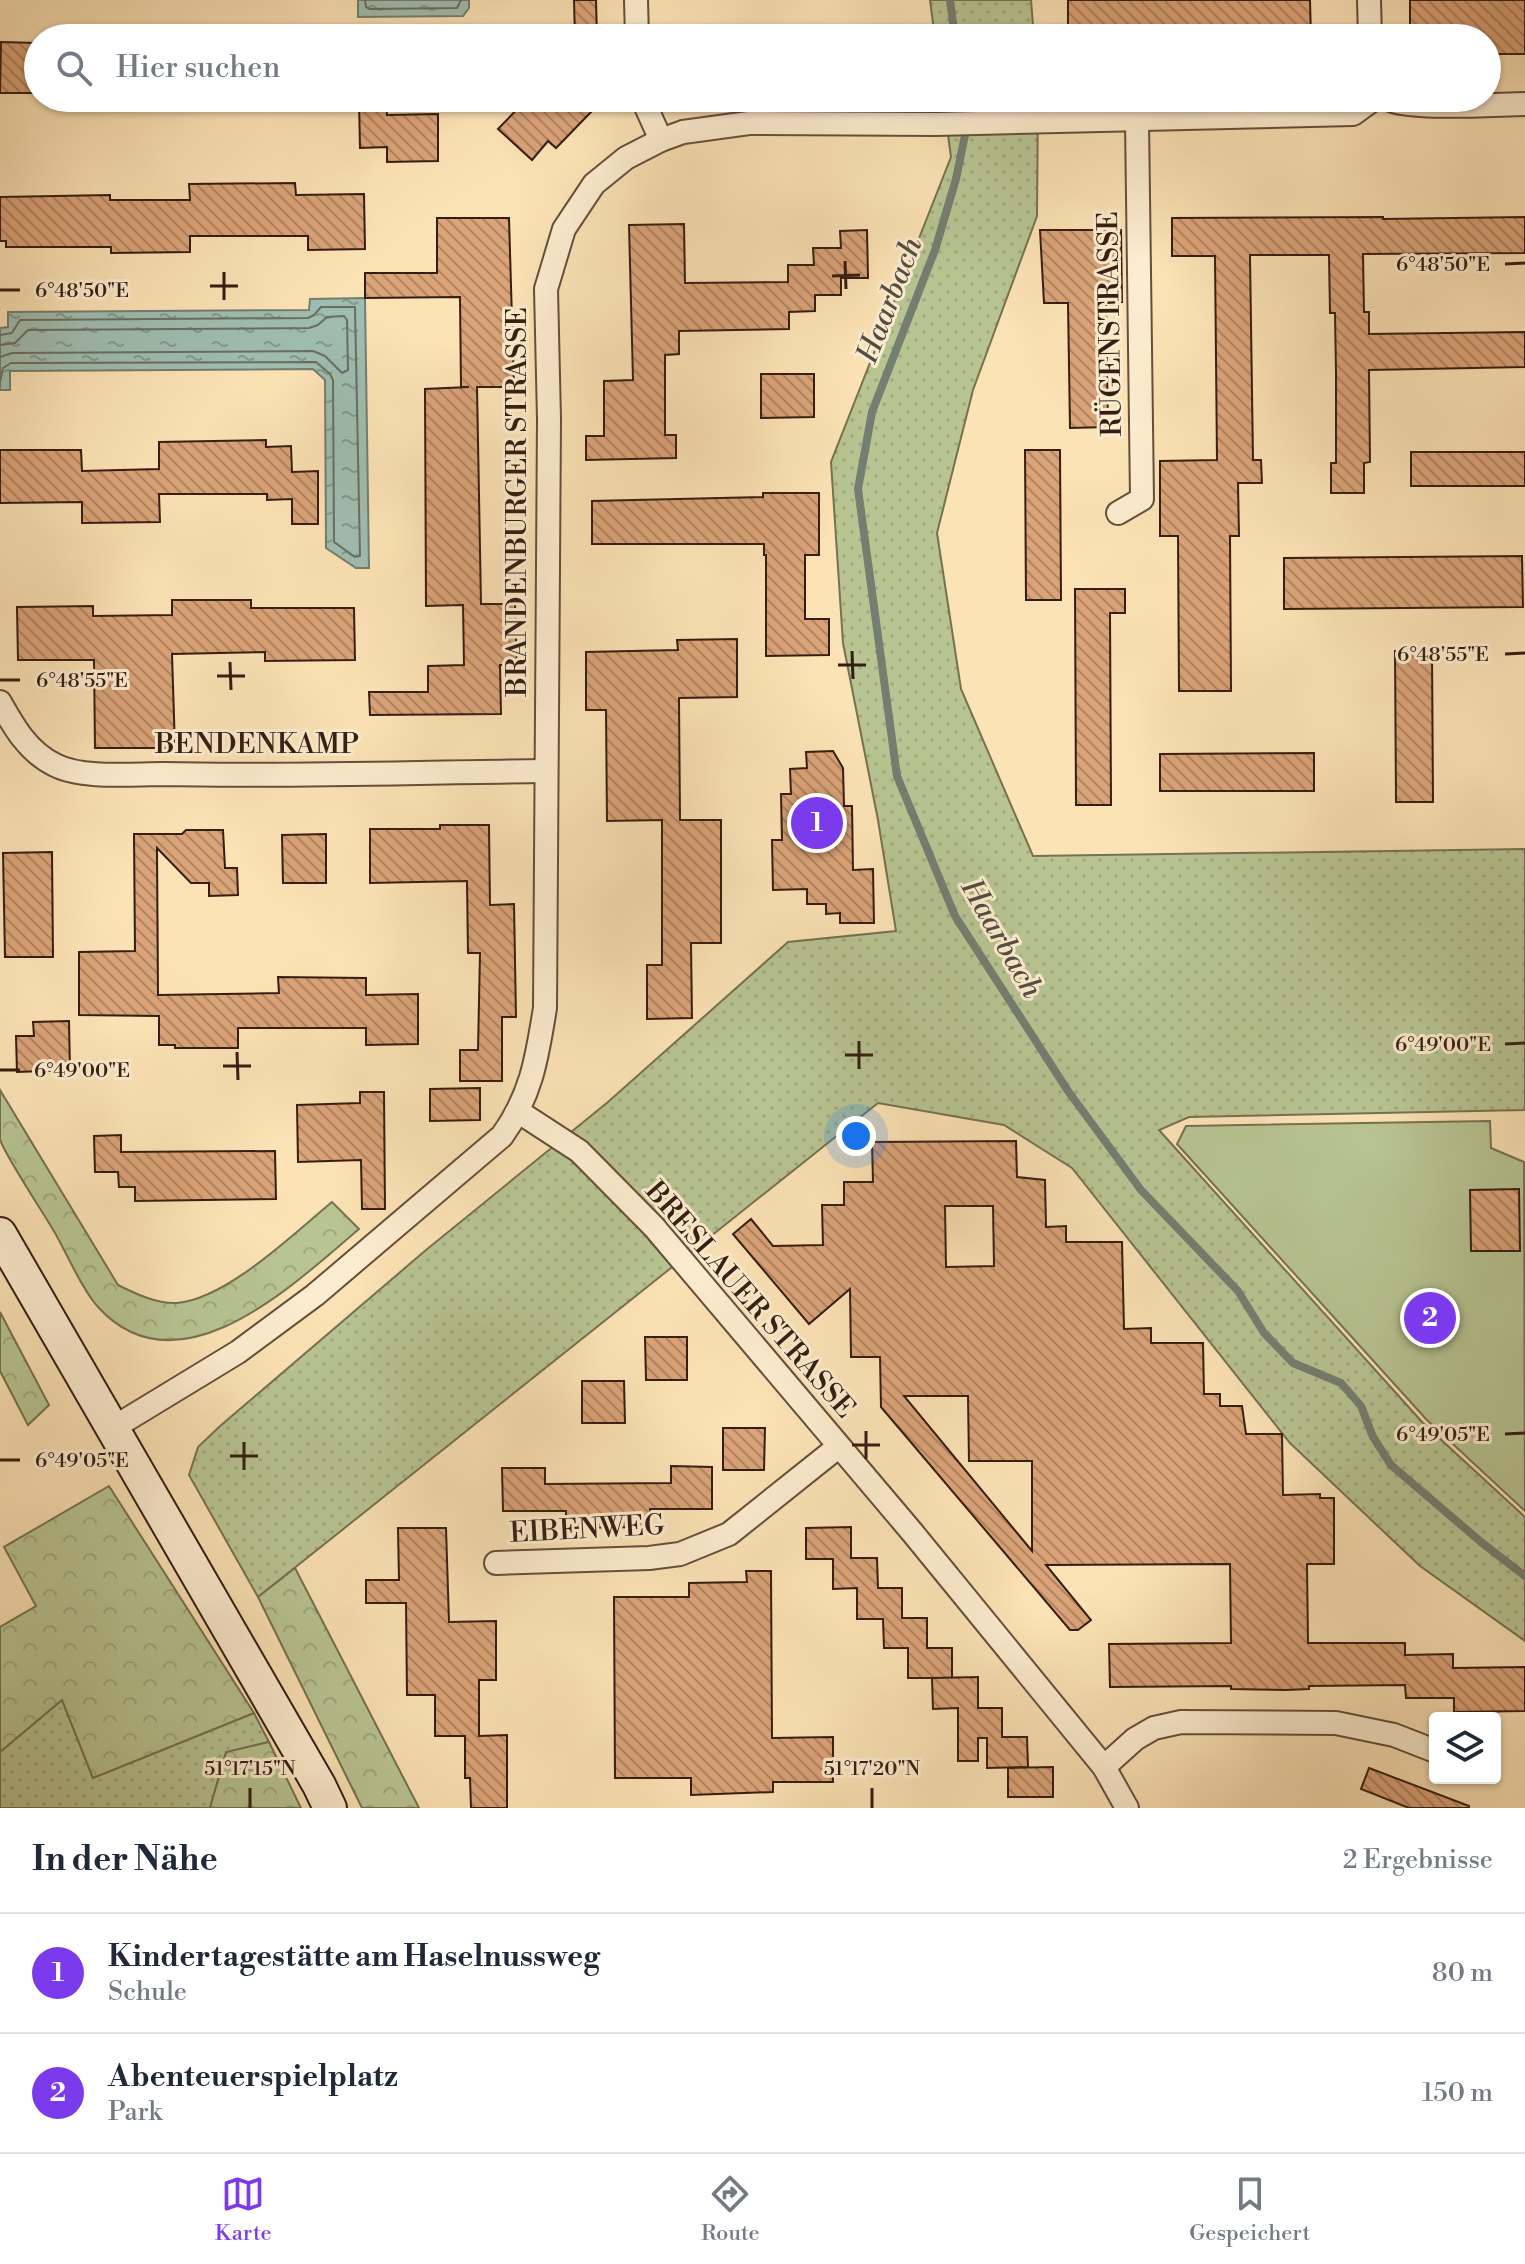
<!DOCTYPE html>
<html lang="de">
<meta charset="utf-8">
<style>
body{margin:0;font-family:"Libre Bodoni",serif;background:#f6f6f7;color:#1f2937}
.controls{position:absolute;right:24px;bottom:24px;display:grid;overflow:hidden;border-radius:8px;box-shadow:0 2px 6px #0004}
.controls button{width:72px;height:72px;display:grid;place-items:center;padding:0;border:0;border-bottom:2px solid #e0e1e3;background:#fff;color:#1f2937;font:40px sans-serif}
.you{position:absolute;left:856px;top:1136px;width:28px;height:28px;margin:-20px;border:6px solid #fff;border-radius:50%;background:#1a73e8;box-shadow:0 0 0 12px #1a73e833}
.badge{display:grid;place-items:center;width:52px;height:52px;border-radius:50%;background:#7c3aed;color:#fff;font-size:26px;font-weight:700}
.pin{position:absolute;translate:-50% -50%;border:4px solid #fff;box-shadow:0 2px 8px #0006}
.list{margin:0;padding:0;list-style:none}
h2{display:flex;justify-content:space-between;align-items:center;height:104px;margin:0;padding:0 32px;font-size:34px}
h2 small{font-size:26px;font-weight:400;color:#747a83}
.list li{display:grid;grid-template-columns:52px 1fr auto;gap:24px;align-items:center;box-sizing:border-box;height:120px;padding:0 32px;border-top:2px solid #e0e1e3}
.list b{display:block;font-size:30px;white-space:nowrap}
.list p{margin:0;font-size:26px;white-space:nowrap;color:#747a83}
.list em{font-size:26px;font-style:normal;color:#747a83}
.icon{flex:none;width:44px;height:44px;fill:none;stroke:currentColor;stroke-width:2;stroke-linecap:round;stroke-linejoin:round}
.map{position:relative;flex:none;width:1525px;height:1808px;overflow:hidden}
.search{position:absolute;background:#fff;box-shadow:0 2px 6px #0004;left:24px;right:24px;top:24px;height:88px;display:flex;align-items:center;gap:20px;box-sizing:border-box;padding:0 28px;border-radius:44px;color:#747a83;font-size:30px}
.sheet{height:344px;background:#fff}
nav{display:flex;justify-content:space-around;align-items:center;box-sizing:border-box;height:112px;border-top:2px solid #e0e1e3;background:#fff;font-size:22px;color:#747a83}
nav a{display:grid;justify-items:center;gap:4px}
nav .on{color:#7c3aed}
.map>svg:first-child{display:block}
.grass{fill:url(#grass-dots);stroke:#767152;stroke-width:2}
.forest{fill:url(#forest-crowns);stroke:#767152;stroke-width:2}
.park{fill:#b8c593;stroke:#767152;stroke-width:2}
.water{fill:url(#water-ripples);stroke:#747e71;stroke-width:2}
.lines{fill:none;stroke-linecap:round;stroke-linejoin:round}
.shore{stroke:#6a6e62;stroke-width:2}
.stream{stroke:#747e71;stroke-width:8}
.building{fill:url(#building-back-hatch);stroke:#341d12;stroke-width:2;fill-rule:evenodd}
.street-casing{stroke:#664e3b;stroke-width:26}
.secondary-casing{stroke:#341d12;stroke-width:36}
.street{stroke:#fdedd0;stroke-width:22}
.secondary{stroke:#fdedd0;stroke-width:32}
.ticks{fill:none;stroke:#341d12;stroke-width:3}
.labels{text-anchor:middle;stroke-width:6;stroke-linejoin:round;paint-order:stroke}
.street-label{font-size:28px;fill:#341d12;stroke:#fdedd0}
.water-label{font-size:30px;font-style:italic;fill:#544d42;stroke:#fdedd0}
.ticks-label{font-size:20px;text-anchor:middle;fill:#341d12;stroke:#fdedd0;stroke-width:6;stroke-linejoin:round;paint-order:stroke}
</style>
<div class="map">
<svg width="1525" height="1808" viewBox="0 0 1525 1808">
<defs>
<pattern id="grass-dots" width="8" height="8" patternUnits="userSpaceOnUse" patternTransform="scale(2)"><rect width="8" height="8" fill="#b8c593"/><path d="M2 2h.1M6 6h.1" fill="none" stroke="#9fa97e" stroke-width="1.8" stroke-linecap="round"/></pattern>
<pattern id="forest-crowns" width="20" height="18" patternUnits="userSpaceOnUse" patternTransform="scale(2)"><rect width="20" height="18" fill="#b8c593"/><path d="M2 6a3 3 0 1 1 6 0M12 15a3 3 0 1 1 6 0" fill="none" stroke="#9fa97e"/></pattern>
<pattern id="water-ripples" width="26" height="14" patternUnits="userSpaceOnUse" patternTransform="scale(2)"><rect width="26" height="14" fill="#9fbeb1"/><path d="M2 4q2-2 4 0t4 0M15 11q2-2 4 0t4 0" fill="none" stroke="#829a8f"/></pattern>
<pattern id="building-back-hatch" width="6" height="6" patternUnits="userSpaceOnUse" patternTransform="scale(2)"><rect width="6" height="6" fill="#dba378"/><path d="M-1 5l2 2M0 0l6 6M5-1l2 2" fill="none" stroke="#b28461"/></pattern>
</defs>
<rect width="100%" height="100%" fill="#fce3b6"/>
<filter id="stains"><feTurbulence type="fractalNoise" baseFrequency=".0025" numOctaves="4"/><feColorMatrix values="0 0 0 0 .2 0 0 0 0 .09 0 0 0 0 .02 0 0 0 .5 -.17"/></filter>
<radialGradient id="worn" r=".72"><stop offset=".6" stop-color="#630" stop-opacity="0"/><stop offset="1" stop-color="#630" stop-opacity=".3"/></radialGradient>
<!-- grass -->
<g class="grass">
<polygon points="930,0 1031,0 1034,38 935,38"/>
<polygon points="943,98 1038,98 1037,216 973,390 937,533 961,689 1033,856 1525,849 1525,1110 1189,1117 1159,1130 1423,1423 1525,1517 1525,1641 1420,1566 1290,1443 1072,1168 1004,1125 878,1103 258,1597 189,1475 198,1447 219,1427 426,1250 608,1102 788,942 896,931 878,820 843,643 831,462 951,157"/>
<polygon points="62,1700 93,1778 254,1713 269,1742 226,1753 210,1808 0,1808 0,1752"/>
</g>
<!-- forest -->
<g class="forest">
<path d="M 0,1090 L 118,1285 C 136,1294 157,1304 177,1303 C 227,1299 294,1233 332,1202 L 359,1229 C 294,1284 179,1396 98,1307 C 83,1291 67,1254 55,1233 C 46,1217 2,1151 0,1139 C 0,1123 0,1106 0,1090 Z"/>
<polygon points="0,1312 49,1405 28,1425 0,1371"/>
<polygon points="109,1486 254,1713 93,1778 62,1700 0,1752 0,1627 36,1606 4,1547"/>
<polygon points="295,1568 419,1808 362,1808 258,1597"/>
<polygon points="269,1742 301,1808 210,1808 226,1752"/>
</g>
<!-- park -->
<polygon class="park" points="1490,1121 1491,1148 1524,1162 1525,1511 1426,1419 1177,1144 1186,1126"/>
<!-- water -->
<g class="water">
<polygon points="358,0 469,0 469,8 463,16 358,17"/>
<polygon points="365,298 369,568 356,568 326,548 325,380 313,369 10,371 10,390 0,390 0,328 8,327 8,312 309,310 310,299"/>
</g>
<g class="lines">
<!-- shore -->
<g class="shore">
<polyline points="365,0 366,7 370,9 457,8 461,0"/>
<polyline points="0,335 12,333 20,320 308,318 314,315 321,307 355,307 360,556 355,557 334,542 333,380 330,374 316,362 11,363 3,368 0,382"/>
<polyline points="0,345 15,343 28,330 309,328 318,325 327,317 344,316 347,320 348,370 342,373 325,356 313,351 12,353 0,357"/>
</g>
<!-- stream -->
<g class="stream">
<polyline points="950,0 955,38"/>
<polyline points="962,98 965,135 956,179 935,250 872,412 858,489 897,776 955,916 1068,1091 1141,1190 1238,1291 1264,1333 1293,1363 1341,1383 1361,1406 1373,1437 1391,1465 1481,1542 1525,1576"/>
</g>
</g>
<!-- building -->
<g class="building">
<polygon points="574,0 596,0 597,38 575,38"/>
<polygon points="1068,0 1310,0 1311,38 1068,38"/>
<polygon points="1410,0 1525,0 1525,54 1487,54 1487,38 1410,38"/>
<polygon points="1,42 38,43 38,93 0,93"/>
<polygon points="528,98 580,98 593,110 556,148 548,141 532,160 498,129"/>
<polygon points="359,101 386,101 387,115 438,114 438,161 387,162 387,147 360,148"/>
<polygon points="295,183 296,195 364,194 365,249 308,250 308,236 190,236 190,252 111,253 111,247 6,247 6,241 0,241 0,197 110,195 110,200 190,200 189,184"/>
<polygon points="1383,217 1383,219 1525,217 1525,253 1363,254 1364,312 1369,312 1369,334 1525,332 1525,367 1369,370 1370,462 1364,463 1364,493 1331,493 1331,463 1336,463 1336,373 1335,313 1330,313 1329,255 1250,255 1253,460 1261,460 1262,483 1238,483 1239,536 1230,536 1231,691 1179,691 1178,536 1160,536 1160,461 1217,460 1215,256 1172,256 1172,218"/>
<polygon points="437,218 509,218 514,387 477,387 481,604 515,604 517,665 500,665 501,714 370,715 369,692 428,692 428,666 464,665 463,605 426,606 425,389 469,387 461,387 460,297 365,298 365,273 437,273"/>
<polygon points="684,224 685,283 788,282 788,265 814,265 813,248 841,248 840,231 867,230 868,278 841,278 841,295 815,295 815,311 789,312 789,329 679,331 679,354 665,355 665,435 676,435 676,458 586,460 586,436 604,436 604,381 633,380 629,225"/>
<polygon points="1040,230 1121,230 1122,302 1106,303 1108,427 1070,428 1068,303 1044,303"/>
<polygon points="761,374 814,374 814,417 761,418"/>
<polygon points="266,440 266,447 291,446 292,472 318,471 318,524 292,524 292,499 267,500 267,494 159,494 160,522 82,523 82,502 0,503 0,450 81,450 82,471 159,469 159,442"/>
<polygon points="1025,450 1060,450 1061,600 1026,600"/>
<rect x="1411" y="452" width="114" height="34"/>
<polygon points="763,493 819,493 819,555 805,555 805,619 829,619 829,655 766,656 766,555 764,555 764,544 592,544 592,501 763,497"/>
<polygon points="1522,556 1523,607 1284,609 1284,558"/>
<polygon points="1075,589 1125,589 1125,613 1110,613 1111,805 1076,805"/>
<polygon points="172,600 251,600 251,608 354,608 355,660 265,661 265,652 172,654 175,748 95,748 94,660 18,660 17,607 93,606 93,616 172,615"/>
<polygon points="737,639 737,697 679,698 680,820 721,820 721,943 691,943 692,1018 647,1019 647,965 662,965 662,820 607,821 606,710 586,710 586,652 678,650 677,640"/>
<polygon points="1395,651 1432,651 1433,802 1396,802"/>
<polygon points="833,751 843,768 844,806 852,806 853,870 873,869 874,923 840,923 840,913 826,914 826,904 807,904 807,889 773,890 772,840 782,840 781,794 791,794 790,769 807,768 806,752"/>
<polygon points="1314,753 1314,791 1160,791 1160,754"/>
<polygon points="440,825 489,825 490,905 514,904 516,1017 502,1017 502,1081 460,1081 460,1050 478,1050 480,953 468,953 467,881 370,883 370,829 440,829"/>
<polygon points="186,830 223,830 225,868 237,868 238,895 209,896 209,883 191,883 157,848 158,995 279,993 278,977 366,978 366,995 418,994 418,1044 366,1045 366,1028 238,1028 238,1048 175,1048 175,1045 159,1045 159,1016 79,1015 79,952 135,951 134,834 182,834"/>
<polygon points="326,834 326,883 283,883 282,835"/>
<polygon points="52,852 53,957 5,957 3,853"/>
<polygon points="69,1021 70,1070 17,1072 16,1036 34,1036 33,1022"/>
<polygon points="480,1088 480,1120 430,1121 430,1089"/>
<polygon points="360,1092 384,1092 385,1209 362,1209 361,1160 298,1162 297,1105 360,1103"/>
<polygon points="121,1135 121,1152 275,1151 276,1199 135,1201 135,1187 119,1187 118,1172 95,1172 94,1136"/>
<path d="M 1016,1141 L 1017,1177 L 1045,1180 L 1046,1227 L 1066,1226 L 1066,1242 L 1122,1242 L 1124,1329 L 1151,1328 L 1151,1343 L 1203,1343 L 1204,1394 L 1220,1394 L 1220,1406 L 1242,1406 L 1246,1434 L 1282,1434 L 1283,1495 L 1320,1494 L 1320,1498 L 1334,1498 L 1334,1564 L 1307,1564 L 1308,1643 L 1405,1643 L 1405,1655 L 1453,1654 L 1453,1668 L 1525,1667 L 1525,1711 L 1454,1712 L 1454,1698 L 1406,1698 L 1405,1685 L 1309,1686 L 1309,1689 L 1286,1690 L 1231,1689 L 1231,1686 L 1110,1687 L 1109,1644 L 1231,1643 L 1230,1564 L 1046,1565 L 1091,1620 L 1078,1630 L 1070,1630 L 881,1407 L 880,1357 L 851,1357 L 850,1289 L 809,1324 L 733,1234 L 751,1219 L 773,1246 L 823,1245 L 822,1205 L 844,1205 L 844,1182 L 873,1182 L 872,1142 ZM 945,1206 L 993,1206 L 994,1266 L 946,1267 ZM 904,1396 L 968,1396 L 969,1461 L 1032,1461 L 1032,1551 Z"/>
<polygon points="1519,1189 1520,1251 1471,1251 1470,1190"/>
<polygon points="645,1337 687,1337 687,1380 646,1380"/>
<polygon points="582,1381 624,1381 625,1423 582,1423"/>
<polygon points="723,1428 765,1428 764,1470 723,1470"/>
<polygon points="671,1466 712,1467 712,1509 650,1509 650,1527 566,1528 566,1511 503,1511 502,1468 545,1468 545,1484 671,1483"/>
<polygon points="851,1527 851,1558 877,1558 878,1588 902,1588 902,1618 927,1618 927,1648 952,1648 952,1678 908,1678 908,1648 884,1648 883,1619 857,1619 857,1588 833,1589 833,1559 806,1559 806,1528"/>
<polygon points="398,1528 446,1528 449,1622 496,1621 496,1680 479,1680 479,1736 507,1735 507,1808 471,1808 470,1778 465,1778 465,1736 435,1736 435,1695 407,1695 406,1603 366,1603 366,1580 399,1580"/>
<polygon points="746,1571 771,1571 772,1738 833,1737 833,1782 773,1782 773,1792 691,1795 691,1778 615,1778 614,1597 689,1597 689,1583 747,1582"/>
<polygon points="978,1677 978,1708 1002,1708 1002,1737 1027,1737 1028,1767 987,1768 987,1738 978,1738 978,1761 958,1761 958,1708 933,1709 932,1678"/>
<polygon points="1053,1767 1053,1797 1008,1797 1008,1768"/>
<polygon points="1369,1768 1469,1806 1469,1808 1409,1808 1361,1789"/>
</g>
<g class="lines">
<defs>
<g id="street">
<polyline points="636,0 637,38"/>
<polyline points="1369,0 1370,38"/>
<polyline points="642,98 661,140"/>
<path d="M 1386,98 C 1401,111 1500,104 1525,104"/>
<polyline points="1118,513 1142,499 1137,120"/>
<path d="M 0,702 C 14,727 28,752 55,765 C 82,779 132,774 163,774 C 291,777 418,772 546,771"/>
<polyline points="519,1112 579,1151 654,1227 912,1532 1104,1767 1127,1808"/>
<path d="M 113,1428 L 238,1352 L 315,1295 L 502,1136 C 532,1094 537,1057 545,1008 L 549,419 L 546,289 L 564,229 L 594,184 L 626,158 L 661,140 L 683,132 L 749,123 L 936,124 L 1353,114 L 1375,98"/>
<polyline points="496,1563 649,1558 680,1554 729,1534 838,1447"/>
<polyline points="1104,1767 1135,1739 1154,1728 1181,1722 1336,1723 1394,1735 1435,1751"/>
</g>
<polyline id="secondary" points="0,1234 319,1785 330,1808"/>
</defs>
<!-- street casing -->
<use href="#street" class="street-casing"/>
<!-- secondary casing -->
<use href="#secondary" class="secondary-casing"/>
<!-- street -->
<use href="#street" class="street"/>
<!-- secondary -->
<use href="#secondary" class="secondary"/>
</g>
<!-- ticks -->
<path class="ticks" d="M 845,261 L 846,289M 1505,264 L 1525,263M 224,272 L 224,300M 832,276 L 860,275M 210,286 L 238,286M 0,290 L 20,290M 852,651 L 853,679M 1505,654 L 1525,653M 230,662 L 231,690M 838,665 L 866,665M 217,676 L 245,676M 0,680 L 20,680M 859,1041 L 859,1069M 1505,1044 L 1525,1043M 237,1052 L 238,1080M 845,1055 L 873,1055M 223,1066 L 251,1066M 0,1070 L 20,1070M 866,1431 L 866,1459M 1505,1434 L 1525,1433M 244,1442 L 244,1470M 852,1445 L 880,1445M 230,1456 L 258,1456M 0,1460 L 20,1460M 250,1788 L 250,1808M 872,1788 L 872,1808"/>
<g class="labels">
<!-- street labels -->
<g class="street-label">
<text transform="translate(1109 324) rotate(-91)" y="10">RÜGENSTRASSE</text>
<text transform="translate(516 502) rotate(-90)" y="10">BRANDENBURGER STRASSE</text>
<text x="257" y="753">BENDENKAMP</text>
<text transform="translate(751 1299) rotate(49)" y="10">BRESLAUER STRASSE</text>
<text transform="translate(587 1528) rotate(-3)" y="10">EIBENWEG</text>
</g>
<!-- water labels -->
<g class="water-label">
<text transform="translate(889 300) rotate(-69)" y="10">Haarbach</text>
<text transform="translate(1002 938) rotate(60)" y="10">Haarbach</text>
</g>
</g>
<g class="ticks-label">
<text x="1443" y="271">6°48'50"E</text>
<text x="82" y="297">6°48'50"E</text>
<text x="1443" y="661">6°48'55"E</text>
<text x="82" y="687">6°48'55"E</text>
<text x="1443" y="1051">6°49'00"E</text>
<text x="82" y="1077">6°49'00"E</text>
<text x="1443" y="1441">6°49'05"E</text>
<text x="82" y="1467">6°49'05"E</text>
<text x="250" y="1775">51°17'15"N</text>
<text x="872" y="1775">51°17'20"N</text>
</g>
<rect width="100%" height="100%" filter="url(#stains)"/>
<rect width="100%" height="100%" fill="url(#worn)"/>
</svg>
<div class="controls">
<button><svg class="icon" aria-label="layers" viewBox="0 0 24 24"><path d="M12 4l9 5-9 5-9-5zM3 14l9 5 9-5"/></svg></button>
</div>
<div class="you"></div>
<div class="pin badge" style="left:817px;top:823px">1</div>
<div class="pin badge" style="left:1430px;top:1318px">2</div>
<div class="search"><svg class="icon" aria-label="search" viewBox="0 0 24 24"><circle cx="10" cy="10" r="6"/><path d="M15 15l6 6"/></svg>Hier suchen</div>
</div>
<section class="sheet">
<h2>In der Nähe<small>2 Ergebnisse</small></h2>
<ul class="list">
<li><span class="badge">1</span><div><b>Kindertagestätte am Haselnussweg</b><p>Schule</p></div><em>80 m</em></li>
<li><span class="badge">2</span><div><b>Abenteuerspielplatz</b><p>Park</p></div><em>150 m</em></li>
</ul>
</section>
<nav>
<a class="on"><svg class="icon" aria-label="map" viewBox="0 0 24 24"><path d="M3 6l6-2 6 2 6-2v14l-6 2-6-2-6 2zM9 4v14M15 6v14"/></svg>Karte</a>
<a><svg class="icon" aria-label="directions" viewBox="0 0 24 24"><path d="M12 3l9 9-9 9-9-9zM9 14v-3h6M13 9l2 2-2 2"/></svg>Route</a>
<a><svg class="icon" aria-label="saved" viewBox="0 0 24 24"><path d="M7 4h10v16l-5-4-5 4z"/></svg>Gespeichert</a>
</nav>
